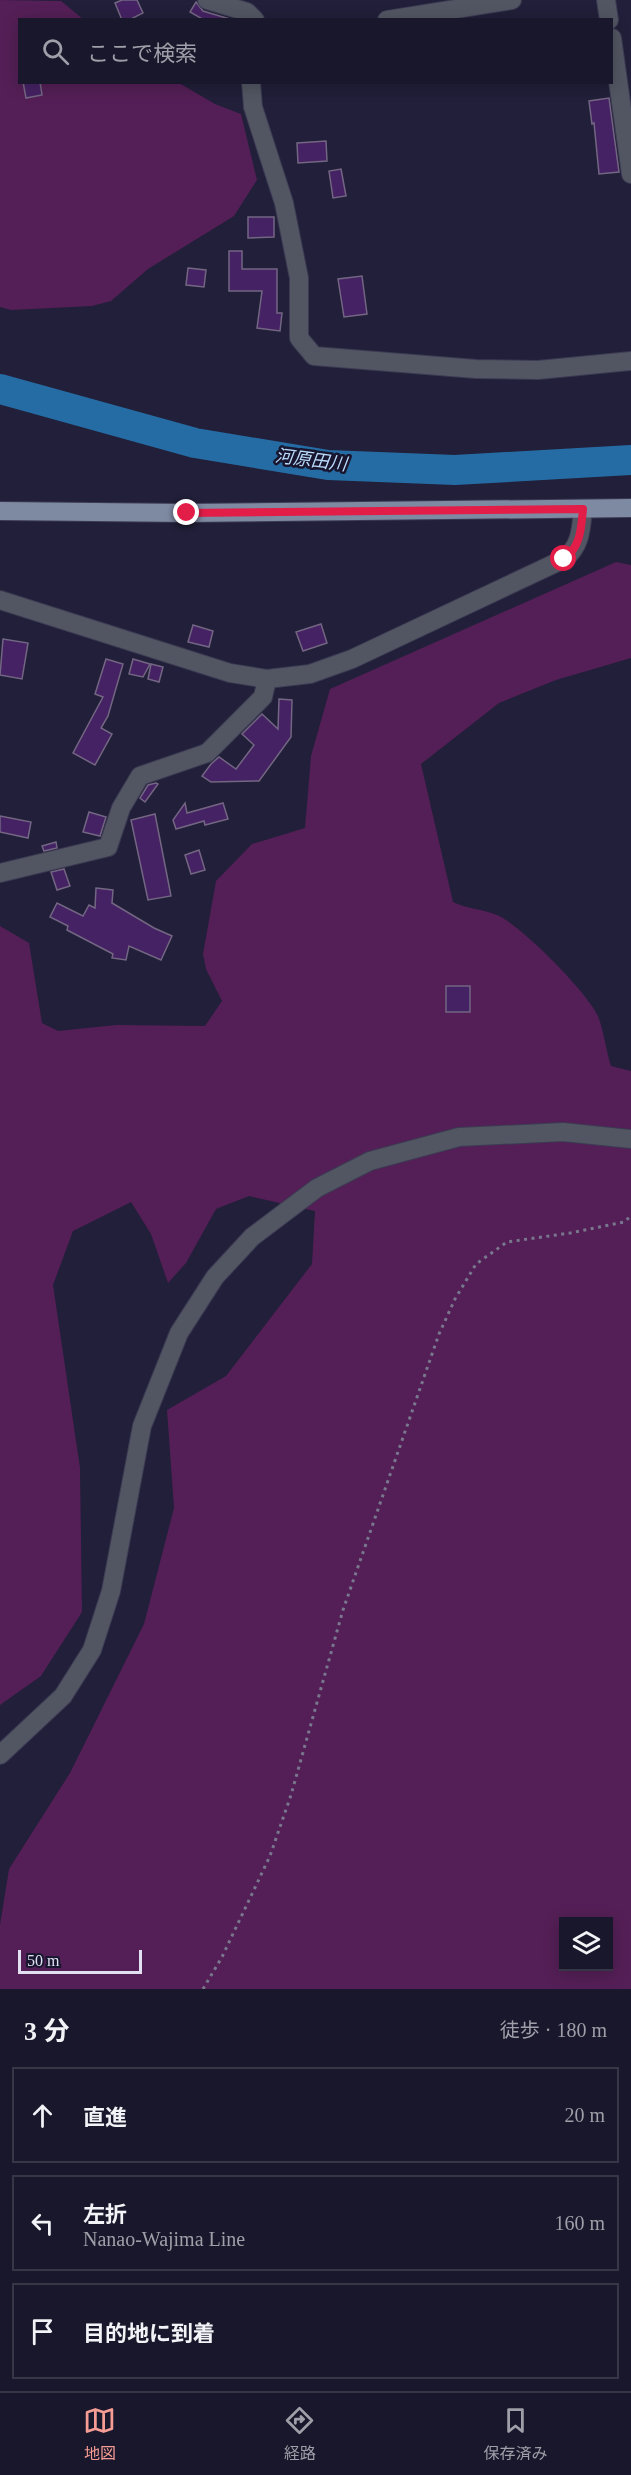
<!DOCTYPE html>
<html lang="ja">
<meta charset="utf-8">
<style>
body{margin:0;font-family:"Times New Roman","Noto Sans JP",serif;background:#262437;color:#f1f3f6}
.controls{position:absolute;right:18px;bottom:18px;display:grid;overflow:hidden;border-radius:0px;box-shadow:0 3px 15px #0003}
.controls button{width:54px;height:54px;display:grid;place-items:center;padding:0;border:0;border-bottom:2px solid #373647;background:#19172b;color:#f1f3f6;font:30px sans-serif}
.scale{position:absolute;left:18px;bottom:15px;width:124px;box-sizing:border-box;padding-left:6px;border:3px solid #e1e1f3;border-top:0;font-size:16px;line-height:21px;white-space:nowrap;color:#e1e1f3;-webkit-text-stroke:4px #18162e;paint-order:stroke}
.stop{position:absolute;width:18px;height:18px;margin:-14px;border:4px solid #e11d48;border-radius:50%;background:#fff}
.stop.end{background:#e11d48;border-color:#fff;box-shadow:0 2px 6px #0008}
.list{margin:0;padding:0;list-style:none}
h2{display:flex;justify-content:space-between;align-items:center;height:78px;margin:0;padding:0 24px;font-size:26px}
h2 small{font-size:20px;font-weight:400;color:#9f9fa9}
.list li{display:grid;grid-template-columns:39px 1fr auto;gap:18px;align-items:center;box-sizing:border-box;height:96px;margin:0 12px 12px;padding:0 12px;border:2px solid #373647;border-radius:0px}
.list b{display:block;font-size:22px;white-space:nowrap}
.list p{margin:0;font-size:20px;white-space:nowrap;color:#9f9fa9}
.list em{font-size:20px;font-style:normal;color:#9f9fa9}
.icon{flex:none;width:33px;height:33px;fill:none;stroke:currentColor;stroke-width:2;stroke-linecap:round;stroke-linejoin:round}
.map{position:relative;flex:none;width:631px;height:1989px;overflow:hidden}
.search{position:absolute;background:#19172b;box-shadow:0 3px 15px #0003;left:18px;right:18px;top:18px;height:66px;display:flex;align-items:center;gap:15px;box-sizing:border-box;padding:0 21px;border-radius:0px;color:#9f9fa9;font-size:22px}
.sheet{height:402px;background:#19172b}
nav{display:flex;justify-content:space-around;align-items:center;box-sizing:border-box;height:84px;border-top:2px solid #373647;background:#19172b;font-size:16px;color:#9f9fa9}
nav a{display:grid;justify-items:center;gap:3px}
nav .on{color:#f59c94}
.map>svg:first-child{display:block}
.green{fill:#541f56;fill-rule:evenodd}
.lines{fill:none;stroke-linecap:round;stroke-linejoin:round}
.river{stroke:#266ca4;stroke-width:30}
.building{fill:#452263;stroke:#736682;stroke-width:1.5}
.minor-casing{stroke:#3c3a53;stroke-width:20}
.major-casing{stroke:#3c3a53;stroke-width:20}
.path{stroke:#79778e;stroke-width:3;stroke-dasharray:3 4.5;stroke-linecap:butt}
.minor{stroke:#515662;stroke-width:18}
.major{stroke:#7e89a2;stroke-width:18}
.route{stroke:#e11d48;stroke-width:8}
.labels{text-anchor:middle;stroke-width:5;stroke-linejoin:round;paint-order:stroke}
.water-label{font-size:18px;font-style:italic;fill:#badbfb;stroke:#18162e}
</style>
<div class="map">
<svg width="631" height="1989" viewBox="0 0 631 1989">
<rect width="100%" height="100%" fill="#211f39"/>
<!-- green -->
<g class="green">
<polygon points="0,0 61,1 83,19 20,20 20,82 179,83 215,104 241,114 257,180 234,216 148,269 111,301 92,306 11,310 0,307"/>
<path d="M 616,562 L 631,565 L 631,658 L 556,680 L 499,703 L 421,764 L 453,902 C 467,909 483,909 497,915 C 521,925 588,993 598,1016 C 604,1032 606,1050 611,1066 L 631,1071 L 631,1989 L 0,1989 L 0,1925 L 9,1869 L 70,1773 L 144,1624 L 174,1508 L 167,1410 L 226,1376 L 312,1264 L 315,1211 L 249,1196 L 216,1209 L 186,1263 L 168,1283 L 151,1234 L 131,1202 L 73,1231 L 53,1285 L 80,1468 L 82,1612 L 41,1676 L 0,1705 L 0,926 L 29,943 L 42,1023 L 58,1031 L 116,1025 L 205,1026 L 222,1001 L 206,969 L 203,954 L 216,881 L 252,844 L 305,828 L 311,756 L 330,689 ZM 564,1922 L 608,1922 L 608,1966 L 564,1966 Z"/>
</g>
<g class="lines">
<!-- river -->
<polyline class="river" points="0,389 195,443 328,465 455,470 631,460"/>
</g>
<!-- building -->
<g class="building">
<polygon points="122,0 137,0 143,13 129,20 122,20 115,3"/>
<polygon points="196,2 203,11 233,20 204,20 190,12"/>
<polygon points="23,82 40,82 42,95 26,98"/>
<polygon points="609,98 619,172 599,174 594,123 592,124 589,101"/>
<polygon points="326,141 327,161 298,163 297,143"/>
<polygon points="341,169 346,196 333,198 329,171"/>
<polygon points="248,217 274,217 274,237 248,238"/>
<polygon points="229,251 242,251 242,269 277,269 277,313 282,313 280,331 257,328 262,291 229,291"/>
<polygon points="188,268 206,270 204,287 186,285"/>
<polygon points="362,276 367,314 344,317 338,279"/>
<polygon points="321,624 327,643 303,651 296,632"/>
<polygon points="193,625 213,631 209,647 188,642"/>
<polygon points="3,639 28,643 22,679 0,675"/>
<polygon points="106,659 123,664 108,716 101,728 112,734 95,765 73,753 103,697 95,694"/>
<polygon points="133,659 150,664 143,677 129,674"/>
<polygon points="151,664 163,667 159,682 148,679"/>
<polygon points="279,699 292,700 291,737 259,781 211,782 202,776 211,764 219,757 236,769 254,745 242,734 262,714 278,729"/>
<polygon points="156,783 158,784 145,802 140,798 148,785"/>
<polygon points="185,803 187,813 223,803 228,819 205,825 204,821 176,829 173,820"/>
<polygon points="89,812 106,817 100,836 83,832"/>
<polygon points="155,814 171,896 148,900 131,820"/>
<polygon points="0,816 31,822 28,838 0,832"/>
<polygon points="56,842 57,848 44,851 42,846"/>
<polygon points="199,850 205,870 191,874 185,855"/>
<polygon points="64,869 70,886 57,890 51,872"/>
<polygon points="96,888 113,890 112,903 154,928 172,936 161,960 129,946 126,960 112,958 113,954 67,930 68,926 50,917 57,903 83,916 89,905 95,908"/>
<rect x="446" y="986" width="24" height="26"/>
</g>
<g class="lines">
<defs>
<g id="minor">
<polyline points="207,0 247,12 255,20"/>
<polyline points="606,0 609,20"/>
<polyline points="387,20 512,0"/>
<polyline points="612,38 631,174"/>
<polyline points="251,82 253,107 284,203 299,278 299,338 314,356 476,369 538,370 631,361"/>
<path d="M 0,600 L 230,673 L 267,679 L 310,674 L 352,659 L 564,559 C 581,546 581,529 583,509"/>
<polyline points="0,873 108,847 121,808 140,776 207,753 263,697 267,679"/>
<polyline points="0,1755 63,1696 92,1650 111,1591 142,1426 179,1333 215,1277 252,1237 317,1188 370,1161 459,1137 563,1132 631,1139"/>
</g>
<polyline id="major" points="0,511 187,513 631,508"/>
</defs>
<!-- minor casing -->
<use href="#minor" class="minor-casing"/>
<!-- major casing -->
<use href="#major" class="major-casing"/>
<!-- path -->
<polyline class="path" points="203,1989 222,1957 270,1856 291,1795 343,1610 439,1334 455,1299 476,1264 507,1242 570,1233 624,1222 631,1216"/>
<!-- minor -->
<use href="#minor" class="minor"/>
<!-- major -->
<use href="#major" class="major"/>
</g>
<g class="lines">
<!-- route -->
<path class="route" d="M 187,513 L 583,509 C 581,529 581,546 564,559"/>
</g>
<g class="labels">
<!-- water labels -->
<g class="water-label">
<text transform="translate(311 460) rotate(7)" y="6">河原田川</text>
</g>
</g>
</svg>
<div class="controls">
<button><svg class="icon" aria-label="layers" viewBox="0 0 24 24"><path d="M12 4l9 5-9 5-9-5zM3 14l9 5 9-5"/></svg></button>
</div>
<div class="scale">50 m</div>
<div class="stop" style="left:564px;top:559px"></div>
<div class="stop end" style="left:187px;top:513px"></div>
<div class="search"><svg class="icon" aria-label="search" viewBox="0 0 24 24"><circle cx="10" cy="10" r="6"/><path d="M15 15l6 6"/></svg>ここで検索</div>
</div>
<section class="sheet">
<h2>3 分<small>徒歩 · 180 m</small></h2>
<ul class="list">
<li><svg class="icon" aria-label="ahead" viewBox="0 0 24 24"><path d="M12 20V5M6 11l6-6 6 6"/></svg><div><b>直進</b></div><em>20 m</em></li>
<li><svg class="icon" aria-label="left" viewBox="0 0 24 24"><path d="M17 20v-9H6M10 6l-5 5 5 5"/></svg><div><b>左折</b><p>Nanao-Wajima Line</p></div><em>160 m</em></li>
<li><svg class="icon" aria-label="arrive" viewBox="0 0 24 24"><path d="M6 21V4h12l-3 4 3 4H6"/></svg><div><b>目的地に到着</b></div></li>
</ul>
</section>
<nav>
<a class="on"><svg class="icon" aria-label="map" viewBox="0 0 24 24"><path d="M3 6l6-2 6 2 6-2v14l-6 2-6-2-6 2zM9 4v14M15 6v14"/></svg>地図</a>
<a><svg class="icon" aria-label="directions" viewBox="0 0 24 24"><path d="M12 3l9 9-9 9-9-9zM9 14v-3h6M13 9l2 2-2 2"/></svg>経路</a>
<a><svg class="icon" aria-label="saved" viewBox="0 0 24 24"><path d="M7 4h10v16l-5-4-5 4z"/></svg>保存済み</a>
</nav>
